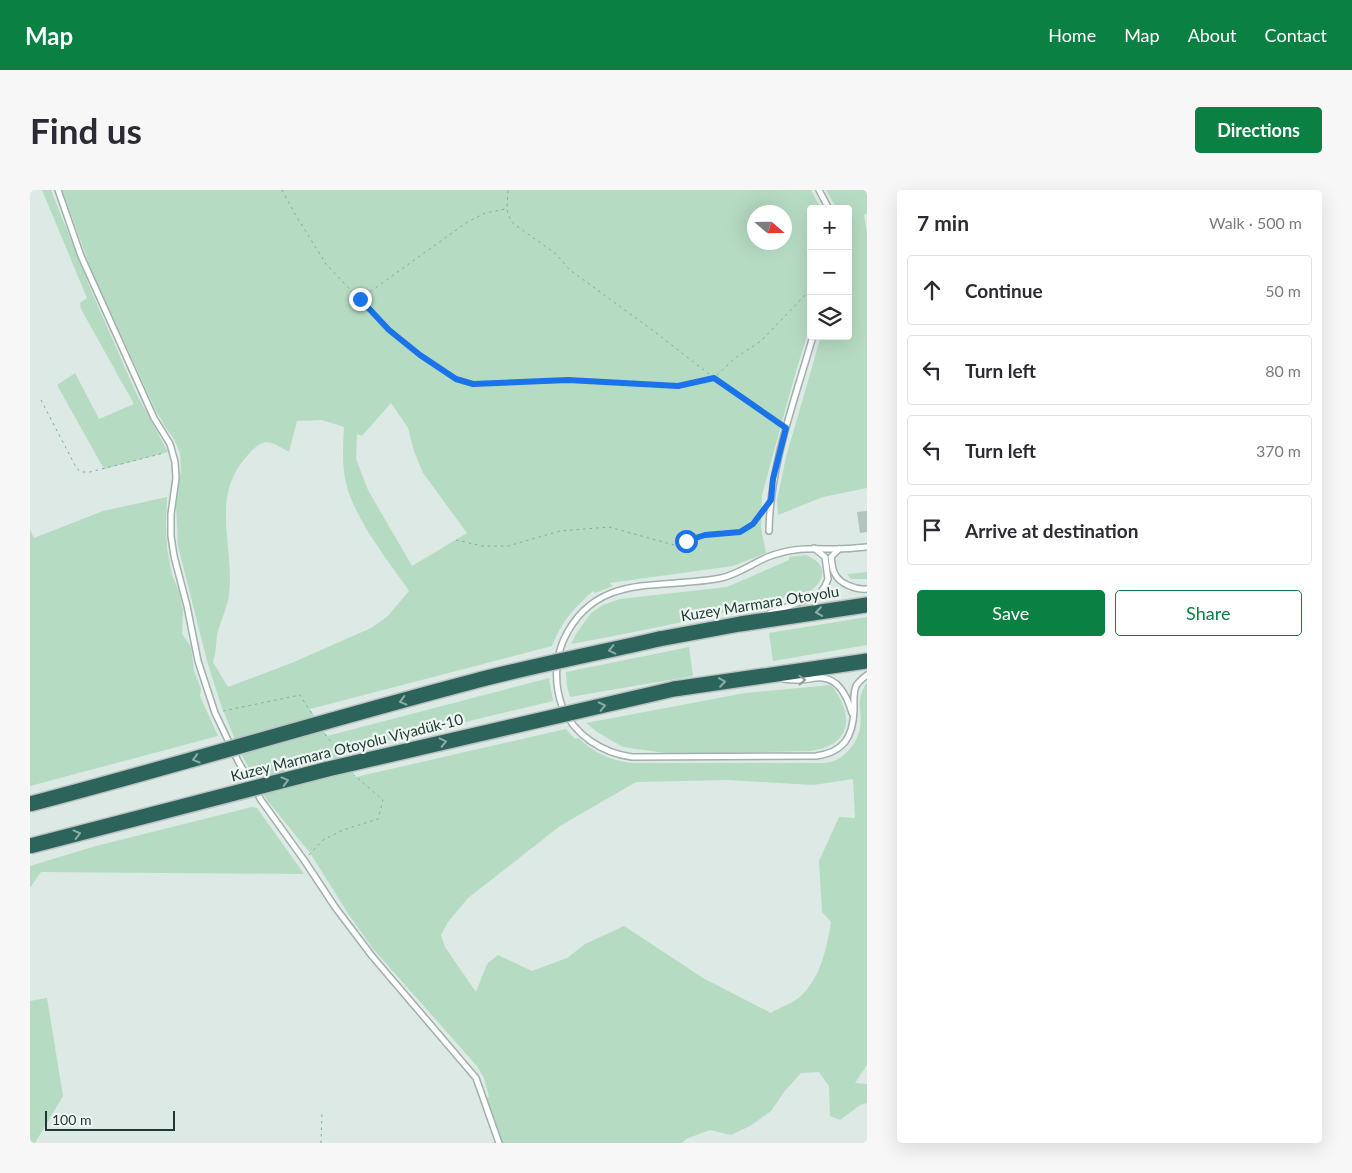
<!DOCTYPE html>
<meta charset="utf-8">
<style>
body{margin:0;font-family:Lato,sans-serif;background:#f7f7f7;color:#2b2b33}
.controls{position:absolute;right:15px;top:15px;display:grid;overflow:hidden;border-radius:5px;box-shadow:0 5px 20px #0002}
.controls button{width:45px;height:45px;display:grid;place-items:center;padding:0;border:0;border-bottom:1px solid #e1e1e2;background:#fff;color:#2b2b33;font:25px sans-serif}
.compass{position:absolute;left:717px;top:15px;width:45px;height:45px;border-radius:50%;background:#fff;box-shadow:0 5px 20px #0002;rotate:110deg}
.scale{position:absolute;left:15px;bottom:12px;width:130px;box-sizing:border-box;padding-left:5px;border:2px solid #1f3833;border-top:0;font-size:14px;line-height:18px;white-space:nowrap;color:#1f3833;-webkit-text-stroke:4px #eef6f2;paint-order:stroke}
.stop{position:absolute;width:15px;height:15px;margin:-11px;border:4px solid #1a73e8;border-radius:50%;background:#fff}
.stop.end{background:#1a73e8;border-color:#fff;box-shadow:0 1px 5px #0008}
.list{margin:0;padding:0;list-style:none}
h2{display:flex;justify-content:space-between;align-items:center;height:65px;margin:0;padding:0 20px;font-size:21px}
h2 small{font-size:16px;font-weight:400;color:#7c7c81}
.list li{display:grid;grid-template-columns:32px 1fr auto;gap:15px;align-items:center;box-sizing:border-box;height:70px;margin:0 10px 10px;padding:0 10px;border:1px solid #e1e1e2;border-radius:5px}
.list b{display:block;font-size:19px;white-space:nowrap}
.list em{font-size:16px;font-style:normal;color:#7c7c81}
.actions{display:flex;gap:10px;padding:15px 20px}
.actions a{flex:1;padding:11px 0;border:1px solid #0b8043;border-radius:5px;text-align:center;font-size:18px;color:#0b8043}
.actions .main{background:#0b8043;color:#fff}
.icon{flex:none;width:28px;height:28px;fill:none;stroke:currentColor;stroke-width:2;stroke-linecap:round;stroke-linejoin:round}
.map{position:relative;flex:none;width:837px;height:953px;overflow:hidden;border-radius:5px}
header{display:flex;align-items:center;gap:30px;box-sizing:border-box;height:70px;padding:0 25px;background:#0b8043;color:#fff}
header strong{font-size:24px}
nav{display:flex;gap:28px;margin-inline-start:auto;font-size:18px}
.intro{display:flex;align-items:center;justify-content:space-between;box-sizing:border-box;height:120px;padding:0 30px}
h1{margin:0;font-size:35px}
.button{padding:12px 22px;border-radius:5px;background:#0b8043;color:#fff;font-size:18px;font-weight:700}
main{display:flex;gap:30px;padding:0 30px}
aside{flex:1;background:#fff;border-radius:5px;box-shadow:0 5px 20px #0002}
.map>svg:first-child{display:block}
.green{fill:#b6dbc3;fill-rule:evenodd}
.building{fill:#b3c4be}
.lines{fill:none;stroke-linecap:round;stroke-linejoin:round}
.lane-casing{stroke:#a0b0ac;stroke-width:8}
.highway-casing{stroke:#bcc3c2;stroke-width:18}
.path{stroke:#7eaca1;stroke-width:1;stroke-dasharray:2.5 4;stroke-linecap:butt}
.lane{stroke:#fff;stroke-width:5}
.highway{stroke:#2c645c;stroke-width:15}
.highway-bridge-casing{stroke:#bcc3c2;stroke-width:18;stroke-linecap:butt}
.highway-bridge{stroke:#2c645c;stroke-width:15}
.oneway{stroke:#8dada7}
.oneway2{stroke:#8f9c99}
.route{stroke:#1a73e8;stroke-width:6}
.labels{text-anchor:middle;stroke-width:4.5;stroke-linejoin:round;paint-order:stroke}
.street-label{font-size:15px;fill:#1f3833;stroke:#eef6f2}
</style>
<header>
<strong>Map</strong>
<nav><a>Home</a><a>Map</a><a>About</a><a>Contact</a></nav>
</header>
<div class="intro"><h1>Find us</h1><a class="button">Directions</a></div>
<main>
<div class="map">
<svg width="837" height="953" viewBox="0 0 837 953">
<rect width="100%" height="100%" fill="#dde9e5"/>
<!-- green -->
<g class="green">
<polygon points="12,0 21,0 60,98 106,203 138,262 74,279 27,195 45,183 69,229 104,214 51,119 50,113 57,108"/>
<path d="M 32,0 L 781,0 L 791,19 L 781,19 L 781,133 L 764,188 L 732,305 L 731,337 L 736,363 L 703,376 L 579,393 L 583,396 L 565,403 L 563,401 C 545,417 531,432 522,456 L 280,519 L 297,546 L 519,488 L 523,511 L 309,562 L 326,587 L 536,539 L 545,549 L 549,548 C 563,563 581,570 601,573 L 785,573 C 790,573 796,573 801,572 C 815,568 828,552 830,537 C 833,517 824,514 837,492 L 837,875 L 825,893 L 837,894 L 837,913 L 830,915 L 810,930 L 800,926 L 799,896 L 789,882 L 771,883 L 754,902 L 741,921 L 720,936 L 701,945 L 680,940 L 656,949 L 652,953 L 469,953 L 454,909 L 459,907 L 454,888 L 446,875 L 344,760 L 319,725 L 280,663 L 237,610 L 210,562 L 191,515 L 177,471 L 148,356 L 146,314 L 151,280 L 150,263 L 144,249 L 136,238 L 125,219 L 61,79 ZM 724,22 L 754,22 L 754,52 L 724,52 ZM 361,213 L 378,238 L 384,261 L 393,283 L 437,343 L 382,376 L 338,300 L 326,269 L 327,244 L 332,246 ZM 292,230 L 314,237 C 313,254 312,271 315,288 C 321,325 358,370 379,401 L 357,427 L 341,438 L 264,472 L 198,497 L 183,472 C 186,463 186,454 187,445 C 190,432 197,419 199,405 C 205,355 179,308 217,266 C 234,247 238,250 259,262 L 267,231 ZM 823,589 L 825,628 L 809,627 L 789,671 L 792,722 L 801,732 C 797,757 791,786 772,805 C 764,813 750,817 741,823 L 673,788 L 594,736 L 555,754 L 537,768 L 502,781 L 468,765 L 457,774 L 446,802 L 415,757 L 411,745 L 418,732 L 438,708 L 530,636 L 606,592 L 697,590 L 783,595 Z"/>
<polygon points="796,0 837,0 837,23 834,25 837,43 837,298 793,307 748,325 747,310 756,267 791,146 818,146 818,19 807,19"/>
<polygon points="137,307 136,334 137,358 142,385 150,404 153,421 152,444 161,457 164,481 171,499 170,506 188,546 0,596 0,340 4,348 73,321"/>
<path d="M 776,365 C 795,373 798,386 782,400 C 702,423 623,439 541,454 L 546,444 L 561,423 L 573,415 L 590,409 L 697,397 L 759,370 L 759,367 Z"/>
<polygon points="837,382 837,389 821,389 817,384"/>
<polygon points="837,427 837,455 743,471 739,443"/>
<polygon points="659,457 663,486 540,507 537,496 536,482"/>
<path d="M 801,495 C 825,525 822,556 780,561 L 644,564 L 606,559 L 593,557 L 567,542 L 556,533 L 715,503 Z"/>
<polygon points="222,617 227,618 274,684 11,682 0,698 0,676 66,656"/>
<polygon points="17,808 33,906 5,953 0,953 0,811"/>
</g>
<!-- building -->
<polygon class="building" points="837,321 837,342 830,343 827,322"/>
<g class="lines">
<defs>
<g id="lane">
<polyline points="28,0 51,66 124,228 140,254 145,272 146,288 141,324 141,346 144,366 157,416 168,471 185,523 208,571 231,610 274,670 305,717 342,766 446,888 469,953"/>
<polyline points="789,0 799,19"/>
<path d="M 739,341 C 740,274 765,210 783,146"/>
<path d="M 837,357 C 827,358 817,359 807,359 C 782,359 768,357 743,365 C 725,371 710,384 691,388 C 630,400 566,381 534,449 C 525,469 524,494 532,516 C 544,545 572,563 602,567 L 786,566 C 814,562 823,547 824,520 C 824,512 823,503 826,496 C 829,491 833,488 837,485"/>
<path d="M 809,359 L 801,367 C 802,372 802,379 805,384 C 810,394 826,400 837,399"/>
<polyline points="740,423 789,405 795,396 798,389 795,367 784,358"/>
<path d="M 754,489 C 759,490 765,490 770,490 C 777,490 786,487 793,488 C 810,490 818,509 822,523"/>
</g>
<g id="highway">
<polyline points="629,449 710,434 837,415"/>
<polyline points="644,499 837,471"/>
</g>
</defs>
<!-- lane casing -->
<use href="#lane" class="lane-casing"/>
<!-- highway casing -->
<use href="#highway" class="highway-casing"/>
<!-- path -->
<g class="path">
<polyline points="252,0 265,24 296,74 359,141 390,165 426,189 443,194 538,190 648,196 684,188 625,142 540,80 526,64 484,34 479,27 477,19 478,0"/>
<polyline points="330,109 436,33 455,23 476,19"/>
<polyline points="11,210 47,279 52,282 60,282 134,263"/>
<polyline points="750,234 684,188 705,168 731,151 781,99"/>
<polyline points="426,350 452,356 478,356 530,341 579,337 644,355 675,345 710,342 723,334 733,319"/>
<polyline points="193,521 270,505 282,524"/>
<polyline points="295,544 309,563"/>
<polyline points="279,665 293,650 313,640 348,629 353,610 324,585"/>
<polyline points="291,953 292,922"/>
</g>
<!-- lane -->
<use href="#lane" class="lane"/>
<!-- highway -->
<use href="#highway" class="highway"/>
<defs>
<g id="highway-bridge">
<path d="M 0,614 C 149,575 296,530 445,491 C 506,475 568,463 629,449"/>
<polyline points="0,656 298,579 644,499"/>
</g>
</defs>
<!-- highway-bridge casing -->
<use href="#highway-bridge" class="highway-bridge-casing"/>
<!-- highway-bridge -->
<use href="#highway-bridge" class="highway-bridge"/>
</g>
<!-- one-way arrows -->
<defs><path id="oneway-chevron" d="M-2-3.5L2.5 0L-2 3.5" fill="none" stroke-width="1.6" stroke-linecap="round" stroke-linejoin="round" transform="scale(1.25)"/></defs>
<g class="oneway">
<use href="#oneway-chevron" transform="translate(789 422) rotate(172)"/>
<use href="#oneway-chevron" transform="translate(582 460) rotate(167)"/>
<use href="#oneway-chevron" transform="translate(692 492) rotate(-8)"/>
<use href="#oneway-chevron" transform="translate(373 511) rotate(165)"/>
<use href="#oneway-chevron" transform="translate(572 516) rotate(-13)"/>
<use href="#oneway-chevron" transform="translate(413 552) rotate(-13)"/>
<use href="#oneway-chevron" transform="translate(166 569) rotate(164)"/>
<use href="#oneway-chevron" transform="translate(255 591) rotate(-15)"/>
<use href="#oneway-chevron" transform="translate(47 644) rotate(-14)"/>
</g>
<use class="oneway2" href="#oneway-chevron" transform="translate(772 490) rotate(-2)"/>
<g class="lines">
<!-- route -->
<polyline class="route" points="330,109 359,140 390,165 426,189 443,194 538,190 648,196 684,188 756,238 743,289 741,310 723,334 710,342 675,345 656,351"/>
</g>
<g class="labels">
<!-- street labels -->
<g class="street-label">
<text transform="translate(730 414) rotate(-9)" y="5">Kuzey Marmara Otoyolu</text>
<text transform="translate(317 558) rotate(-14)" y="5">Kuzey Marmara Otoyolu Viyadük-10</text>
</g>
</g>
</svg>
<div class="controls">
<button>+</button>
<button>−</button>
<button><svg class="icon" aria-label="layers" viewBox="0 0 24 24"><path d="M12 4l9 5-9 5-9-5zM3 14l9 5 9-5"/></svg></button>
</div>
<svg class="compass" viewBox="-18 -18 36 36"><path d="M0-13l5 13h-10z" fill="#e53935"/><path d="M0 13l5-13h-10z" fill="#7c7c81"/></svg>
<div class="scale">100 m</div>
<div class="stop" style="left:656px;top:351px"></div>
<div class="stop end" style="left:330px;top:109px"></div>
</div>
<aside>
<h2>7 min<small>Walk · 500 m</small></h2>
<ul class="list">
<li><svg class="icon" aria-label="ahead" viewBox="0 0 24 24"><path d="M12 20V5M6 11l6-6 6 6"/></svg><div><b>Continue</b></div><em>50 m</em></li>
<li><svg class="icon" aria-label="left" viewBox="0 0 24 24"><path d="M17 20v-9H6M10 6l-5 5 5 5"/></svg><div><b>Turn left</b></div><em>80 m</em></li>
<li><svg class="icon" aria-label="left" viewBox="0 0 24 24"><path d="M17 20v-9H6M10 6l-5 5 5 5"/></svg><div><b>Turn left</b></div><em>370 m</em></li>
<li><svg class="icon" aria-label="arrive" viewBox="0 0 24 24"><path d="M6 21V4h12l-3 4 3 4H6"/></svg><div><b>Arrive at destination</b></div></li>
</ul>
<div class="actions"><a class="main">Save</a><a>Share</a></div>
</aside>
</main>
